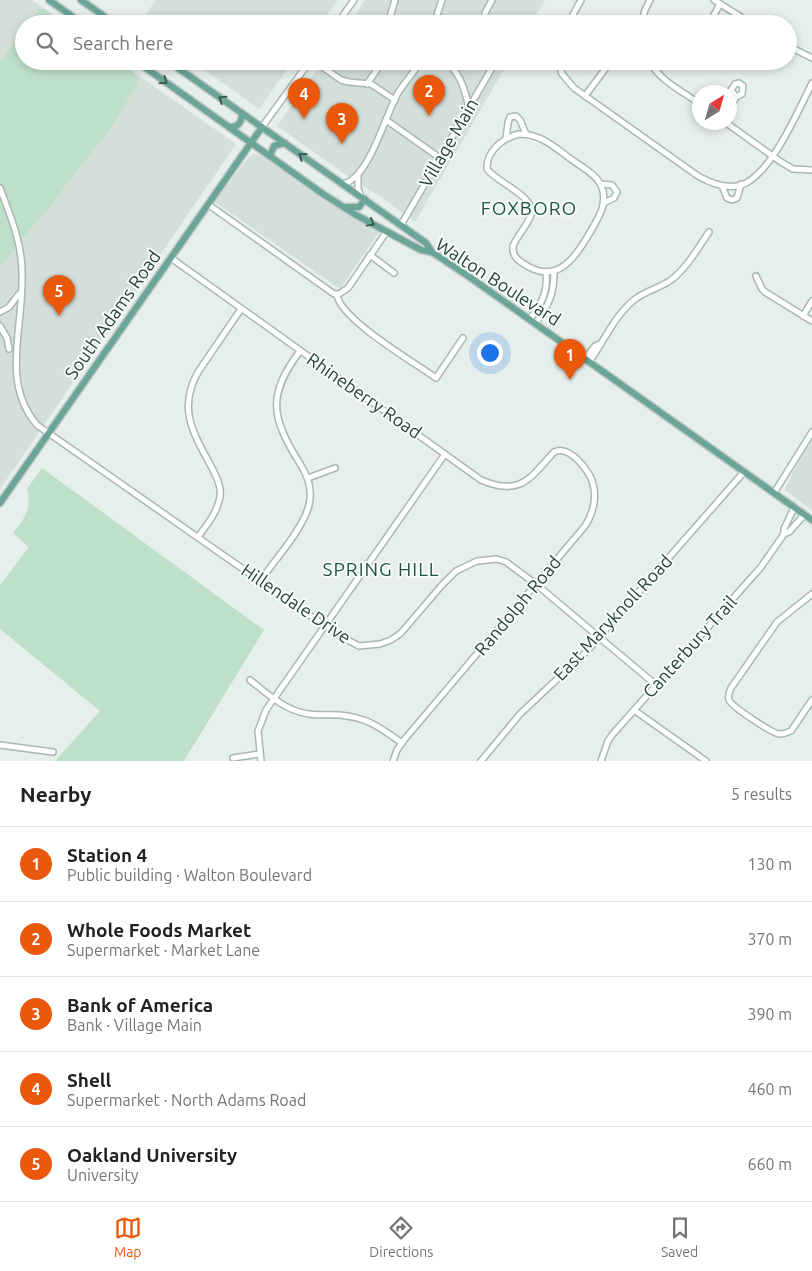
<!DOCTYPE html>
<meta charset="utf-8">
<style>
body{margin:0;font-family:Ubuntu,sans-serif;background:#f6f6f6;color:#202124}
.compass{position:absolute;left:692px;top:85px;width:45px;height:45px;border-radius:50%;background:#fff;box-shadow:0 2px 8px #0003;rotate:37deg}
.you{position:absolute;left:489px;top:352px;width:18px;height:18px;margin:-12px;border:4px solid #fff;border-radius:50%;background:#1a73e8;box-shadow:0 0 0 8px #1a73e833}
.badge{display:grid;place-items:center;width:32px;height:32px;border-radius:50%;background:#ea580c;color:#fff;font-size:16px;font-weight:700}
.pin{position:absolute;translate:-50% -41px;filter:drop-shadow(0 1px 2px #0008)}
.pin::after{content:'';position:absolute;top:26px;width:18px;height:15px;background:inherit;clip-path:polygon(0 0,100% 0,50% 100%)}
.list{margin:0;padding:0;list-style:none}
h2{display:flex;justify-content:space-between;align-items:center;height:65px;margin:0;padding:0 20px;font-size:21px}
h2 small{font-size:16px;font-weight:400;color:#757577}
.list li{display:grid;grid-template-columns:32px 1fr auto;gap:15px;align-items:center;box-sizing:border-box;height:75px;padding:0 20px;border-top:1px solid #e0e0e0}
.list b{display:block;font-size:19px;white-space:nowrap}
.list p{margin:0;font-size:16px;white-space:nowrap;color:#757577}
.list em{font-size:16px;font-style:normal;color:#757577}
.icon{flex:none;width:28px;height:28px;fill:none;stroke:currentColor;stroke-width:2;stroke-linecap:round;stroke-linejoin:round}
.map{position:relative;flex:none;width:812px;height:761px;overflow:hidden}
.search{position:absolute;background:#fff;box-shadow:0 2px 8px #0003;left:15px;right:15px;top:15px;height:55px;display:flex;align-items:center;gap:12px;box-sizing:border-box;padding:0 18px;border-radius:28px;color:#757577;font-size:19px}
.sheet{height:440px;background:#fff}
nav{display:flex;justify-content:space-around;align-items:center;box-sizing:border-box;height:70px;border-top:1px solid #e0e0e0;background:#fff;font-size:14px;color:#757577}
nav a{display:grid;justify-items:center;gap:2px}
nav .on{color:#ea580c}
.map>svg:first-child{display:block}
.built{fill:#d4dfda}
.green{fill:#bfe0c8}
.lines{fill:none;stroke-linecap:round;stroke-linejoin:round}
.minor-casing{stroke:#a8b8b2;stroke-width:8}
.major-casing{stroke:#c2cac8;stroke-width:9}
.minor{stroke:#fff;stroke-width:5}
.major{stroke:#6aa596;stroke-width:6}
.oneway{stroke:#365b51}
.labels{text-anchor:middle;stroke-width:4;stroke-linejoin:round;paint-order:stroke}
.street-label{font-size:18px;fill:#24423a;stroke:#f7fbf9}
.neighbourhood-label{font-size:19px;letter-spacing:1px;fill:#1f5548;stroke:#f7fbf9}
</style>
<div class="map">
<svg width="812" height="761" viewBox="0 0 812 761">
<rect width="100%" height="100%" fill="#e6efeb"/>
<!-- built -->
<g class="built">
<polygon points="0,0 32,0 66,24 24,24 24,61 118,61 236,144 0,489"/>
<polygon points="156,0 338,0 320,24 139,24"/>
<polygon points="365,0 545,0 531,24 349,24"/>
<polygon points="192,61 293,61 259,109"/>
<polygon points="323,61 509,61 415,222 381,197 345,174 277,126"/>
<polygon points="254,154 261,156 301,184 380,231 340,289 215,202 247,159"/>
<polygon points="812,439 812,510 785,490 794,469"/>
</g>
<!-- green -->
<g class="green">
<polygon points="40,9 44,10 64,24 29,24"/>
<polygon points="24,30 24,61 118,61 132,71 138,78 136,87 108,132 68,182 52,205 38,220 0,267 0,62"/>
<path d="M 42,468 L 264,630 L 184,761 L 55,761 L 100,711 L 0,629 L 0,585 L 29,547 L 13,533 C 25,518 32,509 27,489 Z"/>
</g>
<g class="lines">
<defs>
<g id="minor">
<polyline points="714,0 752,24"/>
<polyline points="337,24 354,0"/>
<polyline points="388,24 395,0"/>
<polyline points="434,24 442,0"/>
<polyline points="485,24 485,13 492,0"/>
<polyline points="568,24 581,0"/>
<polyline points="641,24 645,10 650,0"/>
<polyline points="709,24 720,4"/>
<polyline points="788,46 812,58"/>
<polyline points="314,61 341,80 349,82 371,84 395,100"/>
<path d="M 445,61 C 460,72 465,90 469,108"/>
<path d="M 558,61 L 562,74 L 574,88 L 698,176 C 712,184 730,191 746,183 C 774,168 798,111 812,83"/>
<path d="M 649,61 C 660,81 682,91 700,104"/>
<polyline points="367,84 383,61"/>
<polyline points="585,96 611,61"/>
<polyline points="730,109 736,97 742,94 743,86 739,83 735,84 731,90 736,97"/>
<polyline points="386,120 440,158"/>
<polyline points="725,122 781,162 793,169 812,170"/>
<polyline points="262,127 310,61"/>
<path d="M 519,134 C 543,134 556,149 575,162 C 584,168 596,175 601,185 C 609,203 598,219 589,234 C 573,262 554,286 521,262 C 515,258 512,253 513,246 C 517,236 527,226 531,215 C 536,196 497,183 487,169 C 486,151 503,138 519,134 Z"/>
<polyline points="506,138 508,123 510,117 516,116 520,120 526,134"/>
<polyline points="358,175 358,188 361,197"/>
<path d="M 342,184 C 369,180 385,115 398,93 C 405,82 414,72 421,61"/>
<polyline points="601,184 612,185 617,192 614,198 604,203"/>
<polyline points="722,186 727,198 732,200 737,198 741,184"/>
<path d="M 0,188 C 10,215 22,243 22,272 C 24,330 0,381 37,425 L 273,590 L 340,636 L 359,646 L 380,644 L 391,640 L 401,633 L 442,585 L 456,571 L 477,561 L 497,559 L 506,562 L 537,585 L 656,685"/>
<polyline points="209,205 334,294 339,294 348,288 387,231"/>
<polyline points="401,225 496,61"/>
<polyline points="370,255 394,273"/>
<path d="M 171,258 L 481,480 C 521,497 530,478 554,452 C 569,444 590,471 593,484 C 597,498 593,514 585,526 L 404,740 L 397,750 L 393,761"/>
<polyline points="756,276 762,289 765,292 812,321"/>
<path d="M 337,294 C 338,318 415,363 436,378 L 463,338"/>
<polyline points="0,312 9,307 19,294"/>
<polyline points="803,316 812,301"/>
<path d="M 530,319 C 542,303 548,292 546,272"/>
<path d="M 536,323 C 549,304 554,295 554,271"/>
<polyline points="0,326 7,338 9,349"/>
<polyline points="585,359 595,346 600,344"/>
<path d="M 589,362 C 604,342 614,316 634,300 C 645,291 660,288 671,280 C 687,268 698,248 709,232"/>
<polyline points="308,478 335,468"/>
<polyline points="774,493 812,432"/>
<polyline points="794,508 784,529 784,534 789,532 804,515"/>
<path d="M 198,537 C 206,526 216,514 219,501 C 223,489 217,478 212,468 C 194,434 177,410 198,372 L 241,309"/>
<path d="M 260,581 C 275,560 303,529 309,505 C 313,488 307,475 299,462 C 271,417 267,395 300,351"/>
<path d="M 812,594 L 777,622 L 731,688 C 729,692 728,696 729,700 C 732,707 772,733 779,734 C 783,734 787,733 791,731 L 812,700"/>
<path d="M 250,680 C 264,691 278,704 294,710 C 309,717 325,714 340,715 C 369,718 379,727 402,743"/>
<polyline points="634,710 706,761"/>
<polyline points="0,745 53,752"/>
<polyline points="233,758 259,754"/>
<polyline points="261,761 258,731 266,710 445,454"/>
<polyline points="481,761 520,714 587,651 743,473"/>
<polyline points="601,761 608,741 612,735 761,567 784,534"/>
</g>
<g id="major">
<polyline points="49,0 83,24"/>
<polyline points="81,0 115,24"/>
<polyline points="136,61 323,194 356,215 421,250 432,252 471,278 812,520"/>
<polyline points="168,61 426,243 432,252"/>
<path d="M 229,127 C 238,128 242,122 242,113"/>
<polyline points="270,156 274,146 285,143"/>
<polyline points="346,207 359,207 365,199"/>
<polyline points="0,503 262,127"/>
</g>
</defs>
<!-- minor casing -->
<use href="#minor" class="minor-casing"/>
<!-- major casing -->
<use href="#major" class="major-casing"/>
<!-- minor -->
<use href="#minor" class="minor"/>
<!-- major -->
<use href="#major" class="major"/>
</g>
<!-- one-way arrows -->
<defs><path id="oneway-chevron" d="M-2-3.5L2.5 0L-2 3.5" fill="none" stroke-width="1.6" stroke-linecap="round" stroke-linejoin="round" transform="scale(1.25)"/></defs>
<g class="oneway">
<use href="#oneway-chevron" transform="translate(164 81) rotate(35)"/>
<use href="#oneway-chevron" transform="translate(222 99) rotate(-145)"/>
<use href="#oneway-chevron" transform="translate(302 156) rotate(-144)"/>
<use href="#oneway-chevron" transform="translate(371 223) rotate(29)"/>
</g>
<g class="labels">
<!-- street labels -->
<g class="street-label">
<text transform="translate(449 143) rotate(-60)" y="6">Village Main</text>
<text transform="translate(498 282) rotate(33)" y="6">Walton Boulevard</text>
<text transform="translate(113 315) rotate(-55)" y="6">South Adams Road</text>
<text transform="translate(364 396) rotate(35)" y="6">Rhineberry Road</text>
<text transform="translate(296 604) rotate(34)" y="6">Hillendale Drive</text>
<text transform="translate(518 606) rotate(-50)" y="6">Randolph Road</text>
<text transform="translate(613 618) rotate(-47)" y="6">East Maryknoll Road</text>
<text transform="translate(690 647) rotate(-48)" y="6">Canterbury Trail</text>
</g>
<!-- neighbourhood labels -->
<g class="neighbourhood-label">
<text x="529" y="215">FOXBORO</text>
<text x="381" y="576">SPRING HILL</text>
</g>
</g>
</svg>
<svg class="compass" viewBox="-18 -18 36 36"><path d="M0-13l5 13h-10z" fill="#e53935"/><path d="M0 13l5-13h-10z" fill="#757577"/></svg>
<div class="you"></div>
<div class="pin badge" style="left:570px;top:380px">1</div>
<div class="pin badge" style="left:429px;top:116px">2</div>
<div class="pin badge" style="left:342px;top:144px">3</div>
<div class="pin badge" style="left:304px;top:119px">4</div>
<div class="pin badge" style="left:59px;top:316px">5</div>
<div class="search"><svg class="icon" aria-label="search" viewBox="0 0 24 24"><circle cx="10" cy="10" r="6"/><path d="M15 15l6 6"/></svg>Search here</div>
</div>
<section class="sheet">
<h2>Nearby<small>5 results</small></h2>
<ul class="list">
<li><span class="badge">1</span><div><b>Station 4</b><p>Public building · Walton Boulevard</p></div><em>130 m</em></li>
<li><span class="badge">2</span><div><b>Whole Foods Market</b><p>Supermarket · Market Lane</p></div><em>370 m</em></li>
<li><span class="badge">3</span><div><b>Bank of America</b><p>Bank · Village Main</p></div><em>390 m</em></li>
<li><span class="badge">4</span><div><b>Shell</b><p>Supermarket · North Adams Road</p></div><em>460 m</em></li>
<li><span class="badge">5</span><div><b>Oakland University</b><p>University</p></div><em>660 m</em></li>
</ul>
</section>
<nav>
<a class="on"><svg class="icon" aria-label="map" viewBox="0 0 24 24"><path d="M3 6l6-2 6 2 6-2v14l-6 2-6-2-6 2zM9 4v14M15 6v14"/></svg>Map</a>
<a><svg class="icon" aria-label="directions" viewBox="0 0 24 24"><path d="M12 3l9 9-9 9-9-9zM9 14v-3h6M13 9l2 2-2 2"/></svg>Directions</a>
<a><svg class="icon" aria-label="saved" viewBox="0 0 24 24"><path d="M7 4h10v16l-5-4-5 4z"/></svg>Saved</a>
</nav>
